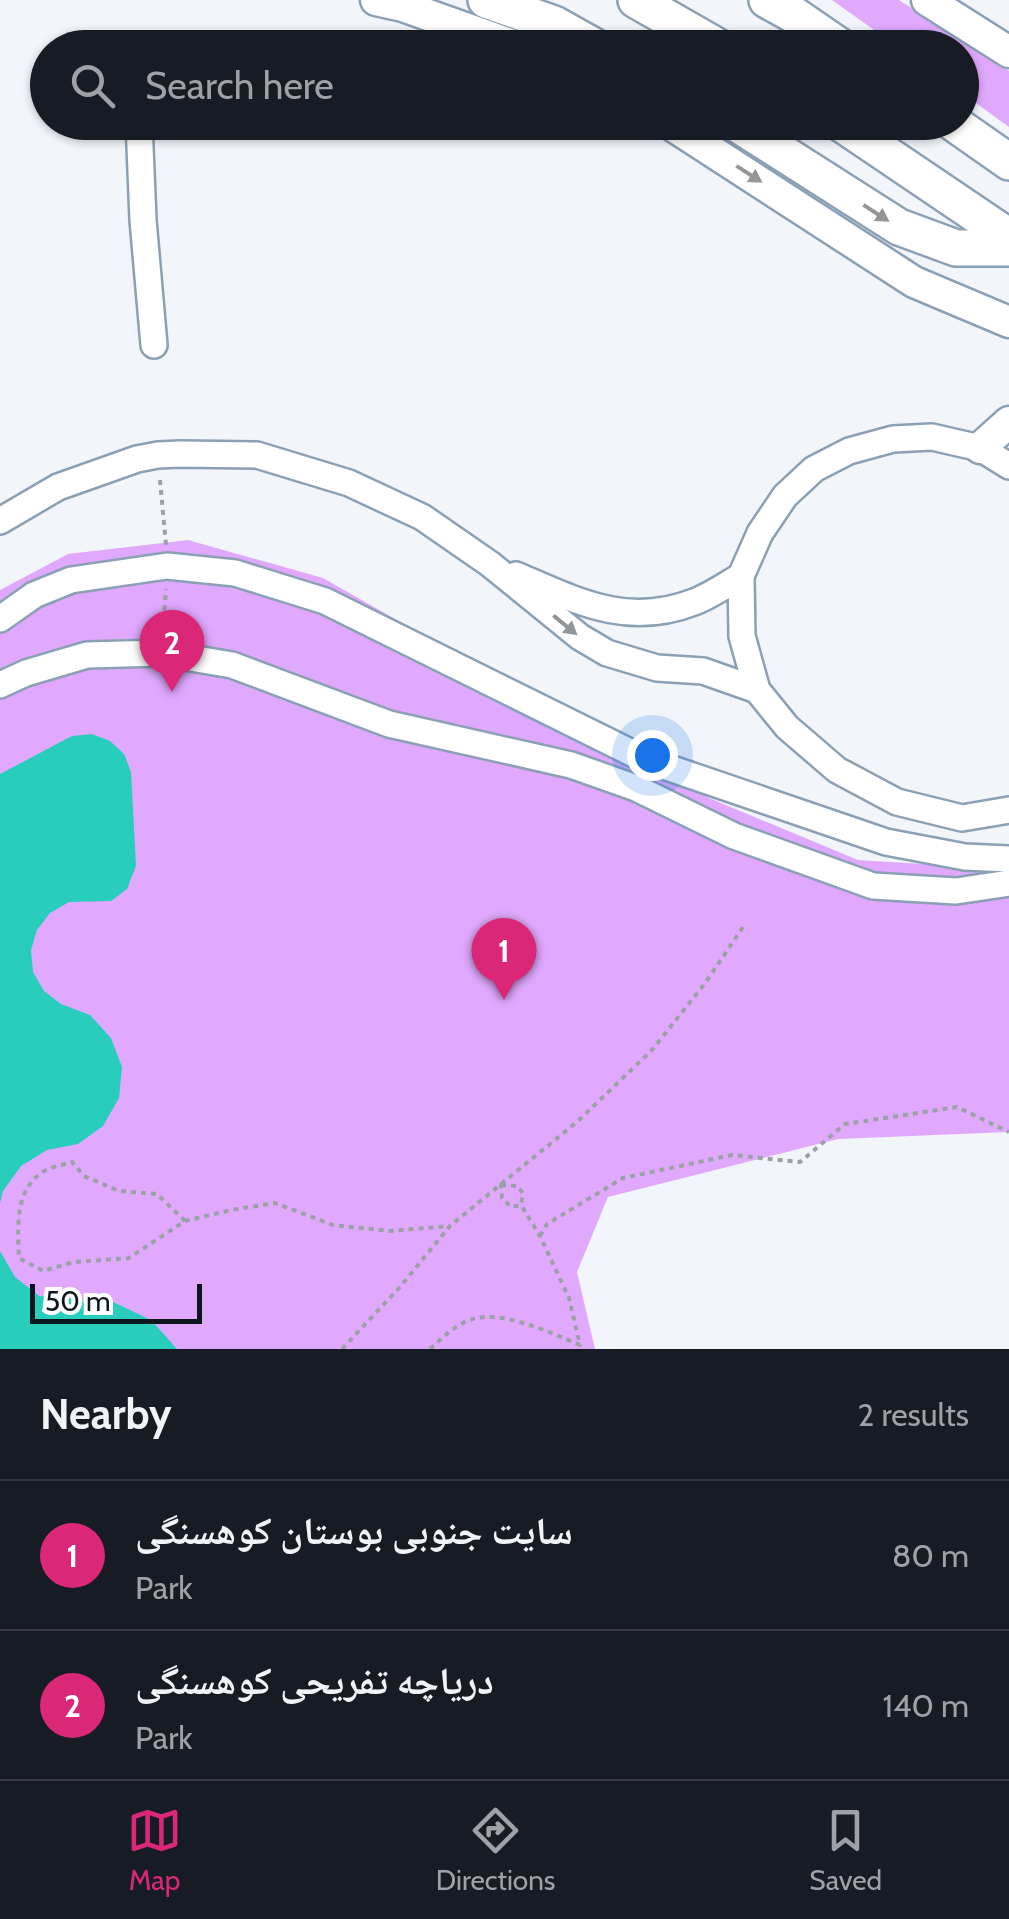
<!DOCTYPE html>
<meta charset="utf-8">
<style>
body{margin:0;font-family:Cabin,"Noto Naskh Arabic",sans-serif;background:#242831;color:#f1f3f6}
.scale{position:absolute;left:30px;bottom:25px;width:172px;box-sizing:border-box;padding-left:10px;border:5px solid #0e161d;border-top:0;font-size:28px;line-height:35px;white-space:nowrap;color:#0e161d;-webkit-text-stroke:8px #fff;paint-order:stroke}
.you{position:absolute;left:652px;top:755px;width:35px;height:35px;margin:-25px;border:8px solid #fff;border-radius:50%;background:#1a73e8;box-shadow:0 0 0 15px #1a73e833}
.badge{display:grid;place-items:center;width:65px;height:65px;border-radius:50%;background:#db2777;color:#fff;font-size:32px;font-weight:700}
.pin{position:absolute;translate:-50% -82px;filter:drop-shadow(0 2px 5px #0008)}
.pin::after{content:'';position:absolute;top:52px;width:35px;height:30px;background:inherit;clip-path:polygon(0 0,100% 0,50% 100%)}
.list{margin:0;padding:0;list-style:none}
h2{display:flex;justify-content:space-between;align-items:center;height:130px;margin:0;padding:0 40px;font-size:42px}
h2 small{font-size:32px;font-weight:400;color:#9ea1a6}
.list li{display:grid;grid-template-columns:65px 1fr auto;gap:30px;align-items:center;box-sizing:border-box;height:150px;padding:0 40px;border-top:2px solid #363941}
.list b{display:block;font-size:38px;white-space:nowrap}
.list p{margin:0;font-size:32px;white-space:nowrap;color:#9ea1a6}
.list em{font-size:32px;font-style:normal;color:#9ea1a6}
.icon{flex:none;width:55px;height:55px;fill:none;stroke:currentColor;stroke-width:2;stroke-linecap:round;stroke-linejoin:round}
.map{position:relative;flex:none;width:1009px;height:1349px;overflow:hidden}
.search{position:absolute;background:#171b24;box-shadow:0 2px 8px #0004;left:30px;right:30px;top:30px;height:110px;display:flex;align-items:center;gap:25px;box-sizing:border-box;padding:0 35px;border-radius:55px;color:#9ea1a6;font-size:38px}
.sheet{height:430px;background:#171b24}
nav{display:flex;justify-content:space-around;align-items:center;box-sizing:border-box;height:140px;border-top:2px solid #363941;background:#171b24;font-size:28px;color:#9ea1a6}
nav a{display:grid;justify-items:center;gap:5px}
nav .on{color:#db2777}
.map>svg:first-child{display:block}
.green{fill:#e0a9fe}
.water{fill:#28cdbc}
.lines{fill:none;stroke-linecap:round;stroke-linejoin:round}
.minor-casing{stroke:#8ba0b4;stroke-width:30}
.major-casing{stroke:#8ba0b4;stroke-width:35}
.highway-casing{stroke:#8ba0b4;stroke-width:40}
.path{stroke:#9ba1a6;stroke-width:4;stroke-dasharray:5 5;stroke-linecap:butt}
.minor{stroke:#fff;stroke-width:25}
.major{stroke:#fff;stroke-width:30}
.highway{stroke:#fff;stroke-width:35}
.oneway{fill:#939699}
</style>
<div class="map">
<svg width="1009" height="1349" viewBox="0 0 1009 1349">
<rect width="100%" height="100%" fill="#f2f6fb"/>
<!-- green -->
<g class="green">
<polygon points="832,0 899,0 1009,71 1009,127 962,93 962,48 898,47"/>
<polygon points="188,540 323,578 709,798 858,860 987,868 1009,865 1009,1132 838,1139 608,1197 577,1272 595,1349 0,1349 0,590 68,554"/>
</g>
<!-- water -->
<g class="water">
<polygon points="92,734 110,741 124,754 131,772 136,866 127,889 111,901 69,902 50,913 37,930 31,950 33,972 44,991 61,1004 90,1015 111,1038 122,1067 119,1098 103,1126 78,1144 47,1150 21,1166 3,1191 0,1203 0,774 72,736"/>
<polygon points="0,1251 15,1277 39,1296 111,1301 151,1320 177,1349 0,1349"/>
</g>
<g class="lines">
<defs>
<g id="minor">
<polyline points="139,122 143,220 154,345"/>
<polyline points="1009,466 980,448 932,437 893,439 849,451 814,469 785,496 760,533 741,576 742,636 757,690 787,727 837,770 897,802 962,818 1009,810"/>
<polyline points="0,521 58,487 137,459 158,455 180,454 257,455 349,483 422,517 490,564 580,637 607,653 657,668 703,671 757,690"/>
<path d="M 516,575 C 577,601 627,628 694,602 C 710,596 726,585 741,576"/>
<polyline points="0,619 34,595 71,580 167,566 235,573 325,601 646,760 886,842 965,857 1009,859"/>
<polyline points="0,685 26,673 87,655 161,653 232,665 389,724 571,765 636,788 734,836 873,886 956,891 1009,883"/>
</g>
<g id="major">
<polyline points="376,0 403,6 521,48"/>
<polyline points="927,0 1009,52"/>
<polyline points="667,122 914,282 1009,322"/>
<polyline points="980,448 1009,422"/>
</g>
<g id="highway">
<polyline points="486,0 554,24 597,48"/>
<polyline points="636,0 720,48"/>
<polyline points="767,0 794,15 842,48"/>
<polyline points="734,122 899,227 956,248 1009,248"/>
<polyline points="839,122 1009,237"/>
<polyline points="952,122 1009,162"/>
</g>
</defs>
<!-- minor casing -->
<use href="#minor" class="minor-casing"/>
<!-- major casing -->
<use href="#major" class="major-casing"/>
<!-- highway casing -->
<use href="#highway" class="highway-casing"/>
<!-- path -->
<g class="path">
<polyline points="160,480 166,545"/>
<polyline points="163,630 166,589"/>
<polygon points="501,1185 517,1186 523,1193 521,1205 511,1207 502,1198"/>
<path d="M 185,1221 L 157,1194 L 119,1191 L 84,1176 L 72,1162 C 63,1165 49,1167 41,1173 C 14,1193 18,1228 19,1258 L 43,1271 L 74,1262 L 129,1258 L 185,1221 L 231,1210 L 275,1203 L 333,1225 L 390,1231 L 450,1226"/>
<polyline points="540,1236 547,1224 623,1178 732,1155 800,1162 845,1124 957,1107 1009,1132"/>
<polyline points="342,1349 400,1287 450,1226 578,1121 652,1050 706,982 745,924"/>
<path d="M 430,1349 C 442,1338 453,1327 467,1321 C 498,1307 551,1333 580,1345 L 569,1298 L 540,1236 L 521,1205"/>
</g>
<!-- minor -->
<use href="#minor" class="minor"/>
<!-- major -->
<use href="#major" class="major"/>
<!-- highway -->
<use href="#highway" class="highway"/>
</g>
<!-- one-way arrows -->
<defs><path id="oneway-solid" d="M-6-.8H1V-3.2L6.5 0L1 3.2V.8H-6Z" transform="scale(2.5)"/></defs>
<g class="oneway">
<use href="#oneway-solid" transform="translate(749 174) rotate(33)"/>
<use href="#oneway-solid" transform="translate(876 213) rotate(33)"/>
<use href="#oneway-solid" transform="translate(565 625) rotate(39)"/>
</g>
</svg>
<div class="scale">50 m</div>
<div class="you"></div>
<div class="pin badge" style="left:504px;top:1000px">1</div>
<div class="pin badge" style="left:172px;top:692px">2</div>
<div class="search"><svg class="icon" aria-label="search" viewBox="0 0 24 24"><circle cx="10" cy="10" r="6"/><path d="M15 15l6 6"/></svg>Search here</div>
</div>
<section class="sheet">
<h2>Nearby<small>2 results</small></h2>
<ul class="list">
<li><span class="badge">1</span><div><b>سایت جنوبی بوستان کوهسنگی</b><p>Park</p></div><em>80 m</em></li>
<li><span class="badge">2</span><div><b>دریاچه تفریحی کوهسنگی</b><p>Park</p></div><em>140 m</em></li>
</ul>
</section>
<nav>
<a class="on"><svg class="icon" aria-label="map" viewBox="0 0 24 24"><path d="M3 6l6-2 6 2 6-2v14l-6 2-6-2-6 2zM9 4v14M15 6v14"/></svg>Map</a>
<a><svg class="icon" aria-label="directions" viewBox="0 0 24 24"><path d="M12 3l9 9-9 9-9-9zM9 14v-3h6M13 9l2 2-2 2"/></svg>Directions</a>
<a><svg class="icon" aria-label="saved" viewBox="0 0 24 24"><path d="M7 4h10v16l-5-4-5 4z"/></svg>Saved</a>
</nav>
